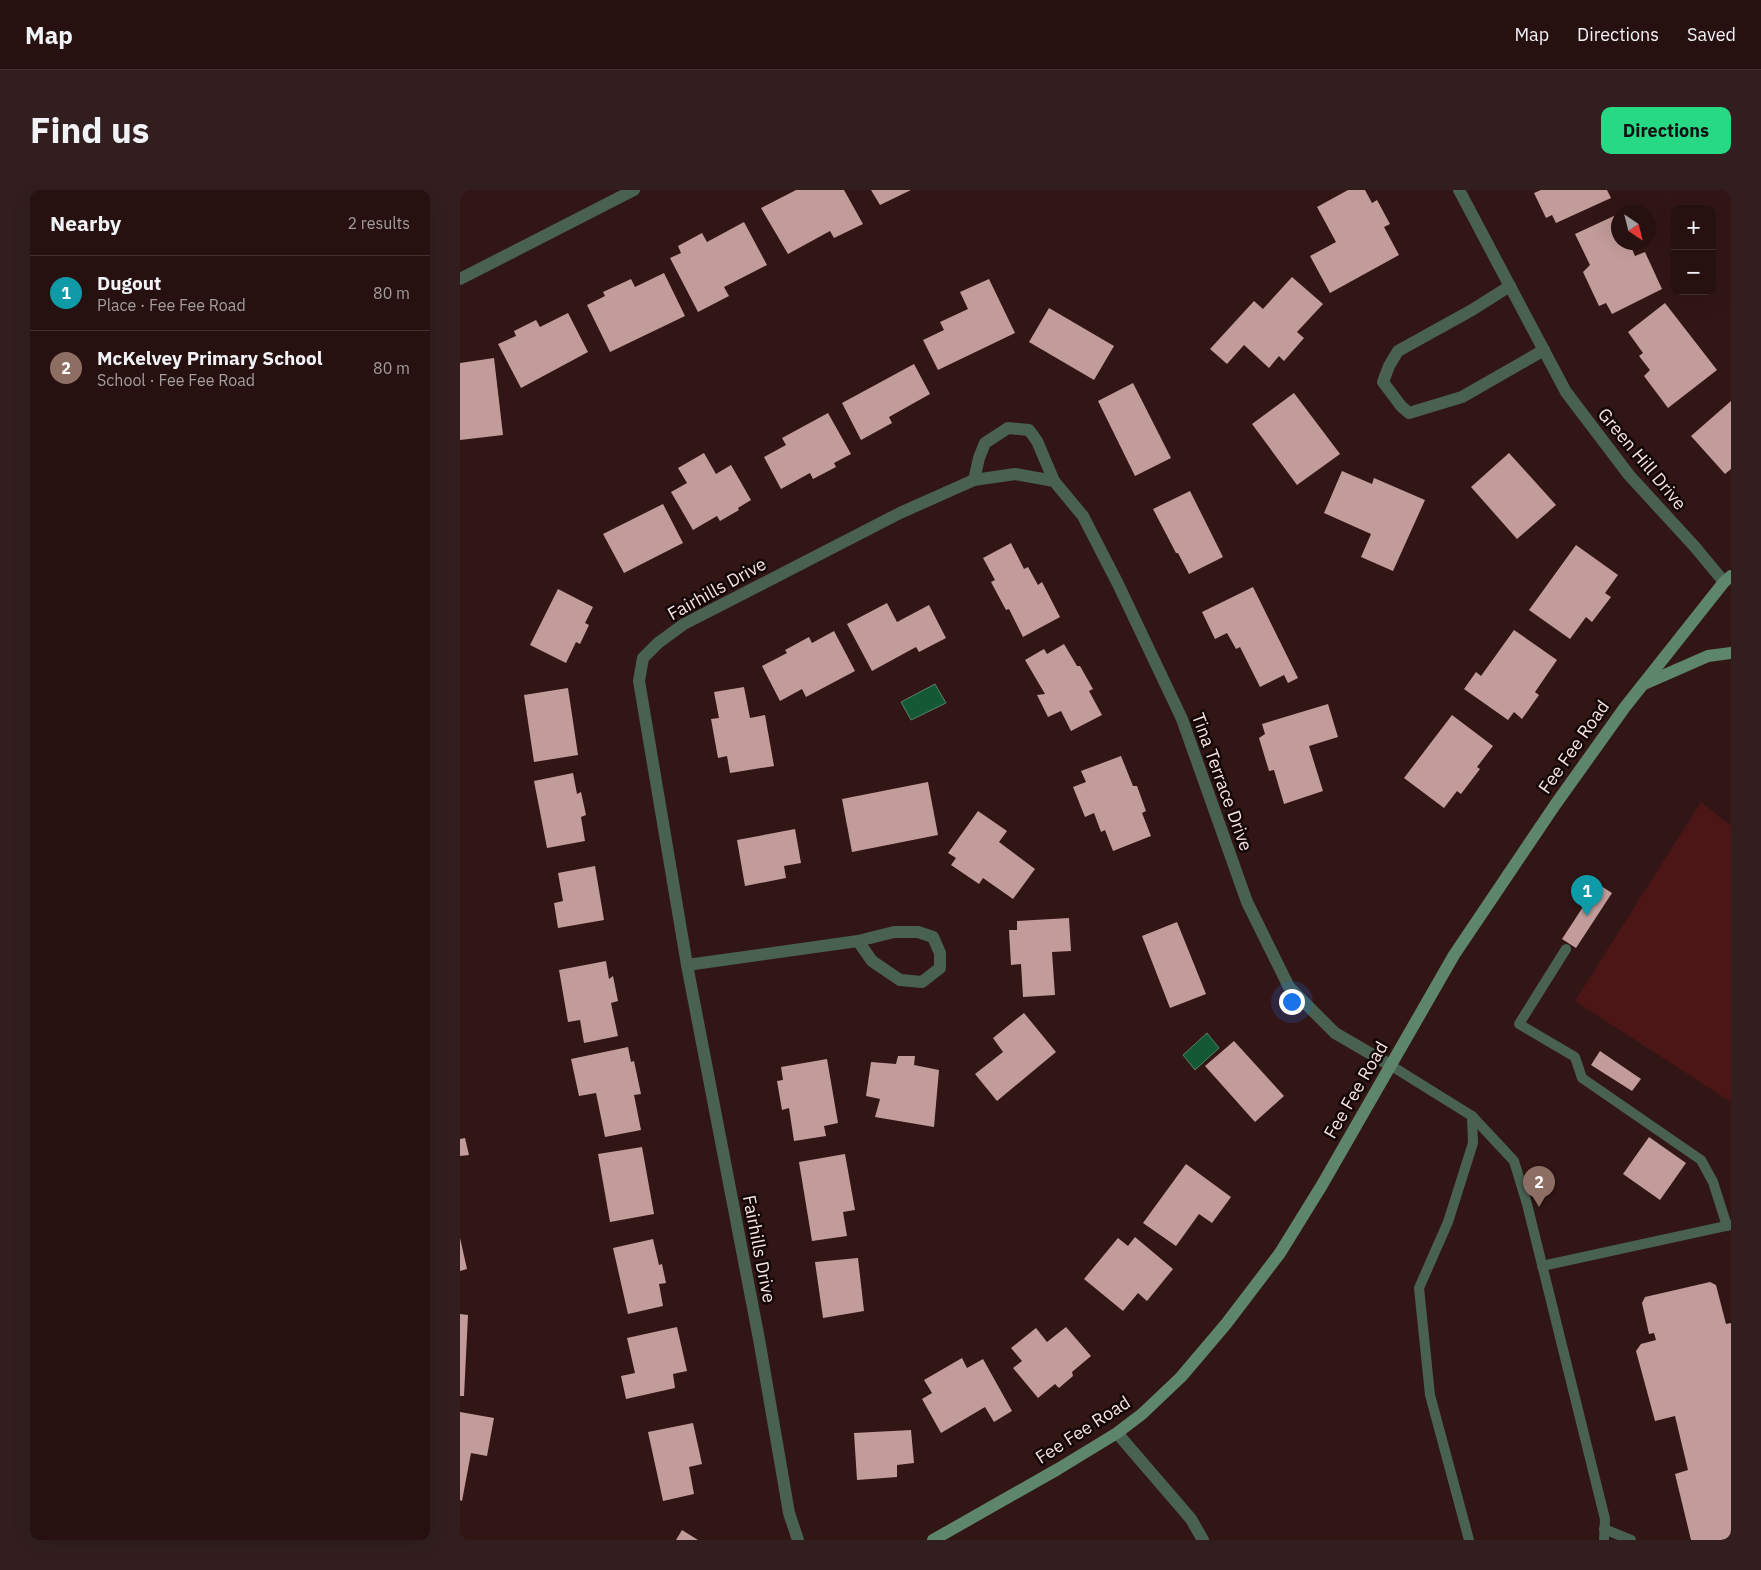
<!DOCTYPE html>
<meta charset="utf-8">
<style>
body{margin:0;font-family:"IBM Plex Sans",sans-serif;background:#321e1e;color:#f1f3f6}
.controls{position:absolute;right:15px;top:15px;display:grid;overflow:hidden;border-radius:10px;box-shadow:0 5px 20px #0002}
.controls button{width:45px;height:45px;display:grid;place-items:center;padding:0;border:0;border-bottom:1px solid #423030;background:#261010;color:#f1f3f6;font:25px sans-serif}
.compass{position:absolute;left:1151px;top:15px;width:45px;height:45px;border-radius:50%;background:#261010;box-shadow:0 5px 20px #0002;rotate:145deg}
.you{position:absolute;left:831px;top:811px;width:18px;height:18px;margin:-12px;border:4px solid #fff;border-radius:50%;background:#1a73e8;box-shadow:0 0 0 8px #1a73e833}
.badge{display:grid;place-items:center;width:32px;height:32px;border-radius:50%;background:#27d885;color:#fff;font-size:16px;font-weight:700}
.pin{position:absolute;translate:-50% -41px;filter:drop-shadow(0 1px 2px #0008)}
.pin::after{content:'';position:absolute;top:26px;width:18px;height:15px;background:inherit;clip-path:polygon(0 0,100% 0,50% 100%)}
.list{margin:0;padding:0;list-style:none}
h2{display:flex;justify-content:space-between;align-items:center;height:65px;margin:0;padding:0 20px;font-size:21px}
h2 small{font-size:16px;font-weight:400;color:#a49d9f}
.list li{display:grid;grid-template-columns:32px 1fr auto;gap:15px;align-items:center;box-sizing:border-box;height:75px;padding:0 20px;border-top:1px solid #423030}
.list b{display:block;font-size:19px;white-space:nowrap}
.list p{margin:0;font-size:16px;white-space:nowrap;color:#a49d9f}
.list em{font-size:16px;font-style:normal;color:#a49d9f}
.map{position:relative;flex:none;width:1271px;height:1350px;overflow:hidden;border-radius:10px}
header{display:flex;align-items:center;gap:30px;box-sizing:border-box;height:70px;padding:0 25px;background:#261010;border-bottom:1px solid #423030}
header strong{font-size:24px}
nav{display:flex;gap:28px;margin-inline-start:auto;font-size:18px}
.intro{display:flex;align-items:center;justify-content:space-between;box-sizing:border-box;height:120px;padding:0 30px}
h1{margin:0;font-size:35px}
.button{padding:12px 22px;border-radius:10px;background:#27d885;color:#111;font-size:18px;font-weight:700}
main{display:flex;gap:30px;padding:0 30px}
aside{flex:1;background:#261010;border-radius:10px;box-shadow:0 5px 20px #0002}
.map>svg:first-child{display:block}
.green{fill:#4c1516}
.water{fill:#135936;stroke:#578269}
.building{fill:#c29c9a}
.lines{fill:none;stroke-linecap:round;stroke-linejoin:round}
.lane{stroke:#486151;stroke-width:10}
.street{stroke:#486151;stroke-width:12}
.secondary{stroke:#5d866c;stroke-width:12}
.labels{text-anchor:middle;stroke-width:5;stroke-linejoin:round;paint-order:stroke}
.street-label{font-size:18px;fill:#f7e3e1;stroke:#120606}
</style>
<header>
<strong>Map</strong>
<nav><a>Map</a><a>Directions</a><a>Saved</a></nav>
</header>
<div class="intro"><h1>Find us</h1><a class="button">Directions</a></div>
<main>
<aside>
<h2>Nearby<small>2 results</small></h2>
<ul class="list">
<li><span class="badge" style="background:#0f9aa8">1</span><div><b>Dugout</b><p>Place · Fee Fee Road</p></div><em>80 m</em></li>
<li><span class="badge" style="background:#8d6e63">2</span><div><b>McKelvey Primary School</b><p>School · Fee Fee Road</p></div><em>80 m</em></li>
</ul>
</aside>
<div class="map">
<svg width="1271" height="1350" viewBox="0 0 1271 1350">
<rect width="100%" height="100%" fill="#321616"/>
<!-- green -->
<polygon class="green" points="1241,612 1271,636 1271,912 1115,811"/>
<!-- water -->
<g class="water">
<polygon points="475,494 486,513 451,530 441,512"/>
<polygon points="747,843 759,858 735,880 723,865"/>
</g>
<!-- building -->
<g class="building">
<polygon points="336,0 384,0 403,34 374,48 370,41 328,64 301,18"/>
<polygon points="411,0 451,0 420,15"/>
<polygon points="888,0 905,0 912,13 917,10 930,34 924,37 939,65 870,103 850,66 876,52 857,17"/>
<polygon points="1081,0 1147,0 1151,8 1096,33 1092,25 1086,28 1074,3"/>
<polygon points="1156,25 1158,30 1158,52 1169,52 1175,66 1185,62 1202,99 1152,124 1146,113 1139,116 1123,82 1130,75 1115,44"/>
<polygon points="284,32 307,75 264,97 269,106 238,122 210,68 221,63 218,56 242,43 247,52"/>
<polygon points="204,83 225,126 150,162 127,115 145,106 143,102 171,89 175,97"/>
<polygon points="832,87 863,114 837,142 844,148 824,171 819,166 809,178 784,155 767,174 750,159 794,111 803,119"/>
<polygon points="529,89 555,143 478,180 463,150 484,140 480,132 508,119 500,102"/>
<polygon points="1205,113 1257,180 1208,218 1184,186 1190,180 1179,166 1183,163 1168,142"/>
<polygon points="589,118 654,156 634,190 569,152"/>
<polygon points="108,123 128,162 61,198 38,154 56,146 54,141 76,130 80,137"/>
<polygon points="34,168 43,245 0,250 0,173"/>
<polygon points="454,174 470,204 429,227 432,233 401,250 382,213"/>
<polygon points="673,193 711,268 675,286 638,211"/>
<polygon points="834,203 880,264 837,295 792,234"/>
<polygon points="1271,211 1271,279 1265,284 1231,246"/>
<polygon points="368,223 391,264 374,273 376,277 353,289 350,283 321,299 304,267 326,255 322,248"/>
<polygon points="244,263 256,284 271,275 291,310 278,318 279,320 260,331 257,326 233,340 211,302 227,293 218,278"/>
<polygon points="1049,263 1096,315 1057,349 1011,297"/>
<polygon points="882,281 912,294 914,288 965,310 933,381 901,367 911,344 864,323"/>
<polygon points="730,301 763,367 729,384 718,363 716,363 693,319"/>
<polygon points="203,314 223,353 164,383 143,344"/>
<polygon points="551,353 564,379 568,377 578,395 582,392 600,427 563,447 549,419 546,420 531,392 535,390 523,368"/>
<polygon points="1116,355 1158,385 1145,403 1151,407 1132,432 1126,427 1110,449 1069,420"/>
<polygon points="793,397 838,488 828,493 824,485 800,497 780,457 776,459 767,443 755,449 742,422"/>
<polygon points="98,399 133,417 125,433 129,435 120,454 116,452 106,473 70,455"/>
<polygon points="427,413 437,432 469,415 486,448 459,462 456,457 412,481 387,434"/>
<polygon points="1054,440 1097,470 1075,502 1079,505 1062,529 1054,522 1048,530 1004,499 1016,482 1021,486"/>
<polygon points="374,441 395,481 346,507 342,499 320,511 302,476 327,463 325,460 349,447 352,453"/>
<polygon points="604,454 617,476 620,476 633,499 629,501 642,525 611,541 601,521 588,527 577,505 585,504 565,470 584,459 587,464"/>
<polygon points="284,497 290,528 305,525 314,576 270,583 267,566 258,568 251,529 259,528 254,502"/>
<polygon points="108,498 118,565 74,572 64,505"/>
<polygon points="868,514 878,547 849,556 863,601 824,614 814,580 809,581 799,548 805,544 802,534"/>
<polygon points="992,525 1033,556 1017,577 1020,579 1001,604 997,601 984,618 944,588"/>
<polygon points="661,566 673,596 677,596 686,621 682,623 691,646 653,661 645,640 641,642 634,623 625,627 613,597 626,592 621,581"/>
<polygon points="113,583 117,604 121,602 126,625 121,627 125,651 87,658 74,591"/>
<polygon points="468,592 478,645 392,662 382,609"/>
<polygon points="518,621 547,641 539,652 575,679 553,709 523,688 519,694 491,675 496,668 488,663"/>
<polygon points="335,639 341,673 324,676 326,688 285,696 277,650"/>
<polygon points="135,676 144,730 98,738 94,713 103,711 98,683"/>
<polygon points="1138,694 1152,703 1116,758 1102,749"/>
<polygon points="609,728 611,761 592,762 595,805 563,807 561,774 551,775 549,740 557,740 557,731"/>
<polygon points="717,732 746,804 710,818 682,746"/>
<polygon points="146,771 149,789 153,786 158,811 151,813 158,846 124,853 120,830 108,832 99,780"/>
<polygon points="564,823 596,862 537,911 515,884 543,862 533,848"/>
<polygon points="774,851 824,906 795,932 745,876"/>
<polygon points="168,857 171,872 174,871 181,904 174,905 181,940 145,947 136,903 119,906 111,869"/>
<polygon points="1140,861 1181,889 1172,901 1131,875"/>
<polygon points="438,866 455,866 454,875 479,880 474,937 415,927 420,909 406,906 411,872 436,874"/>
<polygon points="367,869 378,933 364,936 366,946 334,951 329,918 322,920 317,891 323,890 321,877"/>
<polygon points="1189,947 1226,973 1200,1010 1163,984"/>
<polygon points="5,948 9,965 0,966 0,949"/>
<polygon points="182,957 194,1024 150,1032 138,964"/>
<polygon points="385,964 395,1020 383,1022 387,1046 352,1051 339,972"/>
<polygon points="726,974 771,1007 752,1033 739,1024 716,1056 683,1033"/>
<polygon points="675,1047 713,1079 687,1111 678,1103 663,1121 624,1089 658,1048 668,1056"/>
<polygon points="0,1048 7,1079 0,1081"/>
<polygon points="193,1049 199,1075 202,1074 206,1093 199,1094 203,1116 168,1124 153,1058"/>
<polygon points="398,1068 404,1121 363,1128 355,1072"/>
<polygon points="1250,1092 1256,1095 1266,1134 1271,1133 1271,1350 1231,1350 1215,1284 1228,1280 1215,1226 1195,1231 1176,1161 1181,1154 1196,1150 1194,1143 1189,1144 1182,1113 1185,1107"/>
<polygon points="0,1124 8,1125 4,1206 0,1206"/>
<polygon points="217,1137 227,1181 213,1184 215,1198 166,1209 161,1186 175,1183 167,1148"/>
<polygon points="606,1137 631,1166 612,1182 613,1186 599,1198 595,1194 578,1208 553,1178 562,1171 551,1158 576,1138 587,1152"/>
<polygon points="502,1168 507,1178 523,1169 552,1221 534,1232 525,1217 481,1243 462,1209 472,1203 464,1190"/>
<polygon points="0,1222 34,1228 27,1266 11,1263 2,1311 0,1310"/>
<polygon points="233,1233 242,1274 229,1277 234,1304 203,1311 188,1242"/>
<polygon points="451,1240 454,1273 437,1275 437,1287 397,1290 394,1243"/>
<polygon points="222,1340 238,1350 216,1350"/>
</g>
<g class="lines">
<!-- lane -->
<g class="lane">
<polyline points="1106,759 1059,834 1115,867 1122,888 1241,970 1253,992 1267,1036"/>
<polyline points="930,875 1012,926 1054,971 1067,1014 1145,1329 1144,1350"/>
<polyline points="1082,1076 1271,1035"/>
<polyline points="1144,1339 1171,1350"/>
<polyline points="1009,1350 970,1205 959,1098 988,1032 1013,953 1012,926"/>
</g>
<!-- street -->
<g class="street">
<polyline points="999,0 1106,202 1169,285 1235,357 1264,392"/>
<polyline points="0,89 174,0"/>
<polyline points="1050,96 1012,120 938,161 929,176 923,192 941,216 949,223 1002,207 1084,160"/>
<polyline points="514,290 519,268 525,253 548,238 569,240 577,251 594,291"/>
<polyline points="227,775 398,751 434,742 458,742 473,747 480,763 480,778 462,792 440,790 412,771 398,751"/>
<polyline points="657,1243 731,1329 743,1350"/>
<polyline points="338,1350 329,1323 299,1149 227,775 179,491 183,468 198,453 224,434 440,323 514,290 555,284 594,291 623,326 658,394 722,529 787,712 829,797 875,843 930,875"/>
</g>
<!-- secondary -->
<g class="secondary">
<polyline points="1184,494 1248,466 1271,463"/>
<polyline points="473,1350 598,1279 657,1243 682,1224 721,1187 766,1134 820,1063 862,995 994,765 1095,615 1165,517 1264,392 1271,386"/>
</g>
</g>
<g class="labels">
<!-- street labels -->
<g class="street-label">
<text transform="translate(1182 269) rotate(50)" y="6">Green Hill Drive</text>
<text transform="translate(257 399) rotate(-29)" y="6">Fairhills Drive</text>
<text transform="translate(1114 557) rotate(-55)" y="6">Fee Fee Road</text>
<text transform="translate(762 592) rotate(70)" y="6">Tina Terrace Drive</text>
<text transform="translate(896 900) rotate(-60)" y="6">Fee Fee Road</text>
<text transform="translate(299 1059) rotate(79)" y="6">Fairhills Drive</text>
<text transform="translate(623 1240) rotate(-33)" y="6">Fee Fee Road</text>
</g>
</g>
</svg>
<div class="controls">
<button>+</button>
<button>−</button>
</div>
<svg class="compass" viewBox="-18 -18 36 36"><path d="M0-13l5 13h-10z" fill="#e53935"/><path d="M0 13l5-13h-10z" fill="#a49d9f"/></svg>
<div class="you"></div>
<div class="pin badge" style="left:1127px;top:726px;background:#0f9aa8">1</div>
<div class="pin badge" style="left:1079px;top:1017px;background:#8d6e63">2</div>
</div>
</main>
